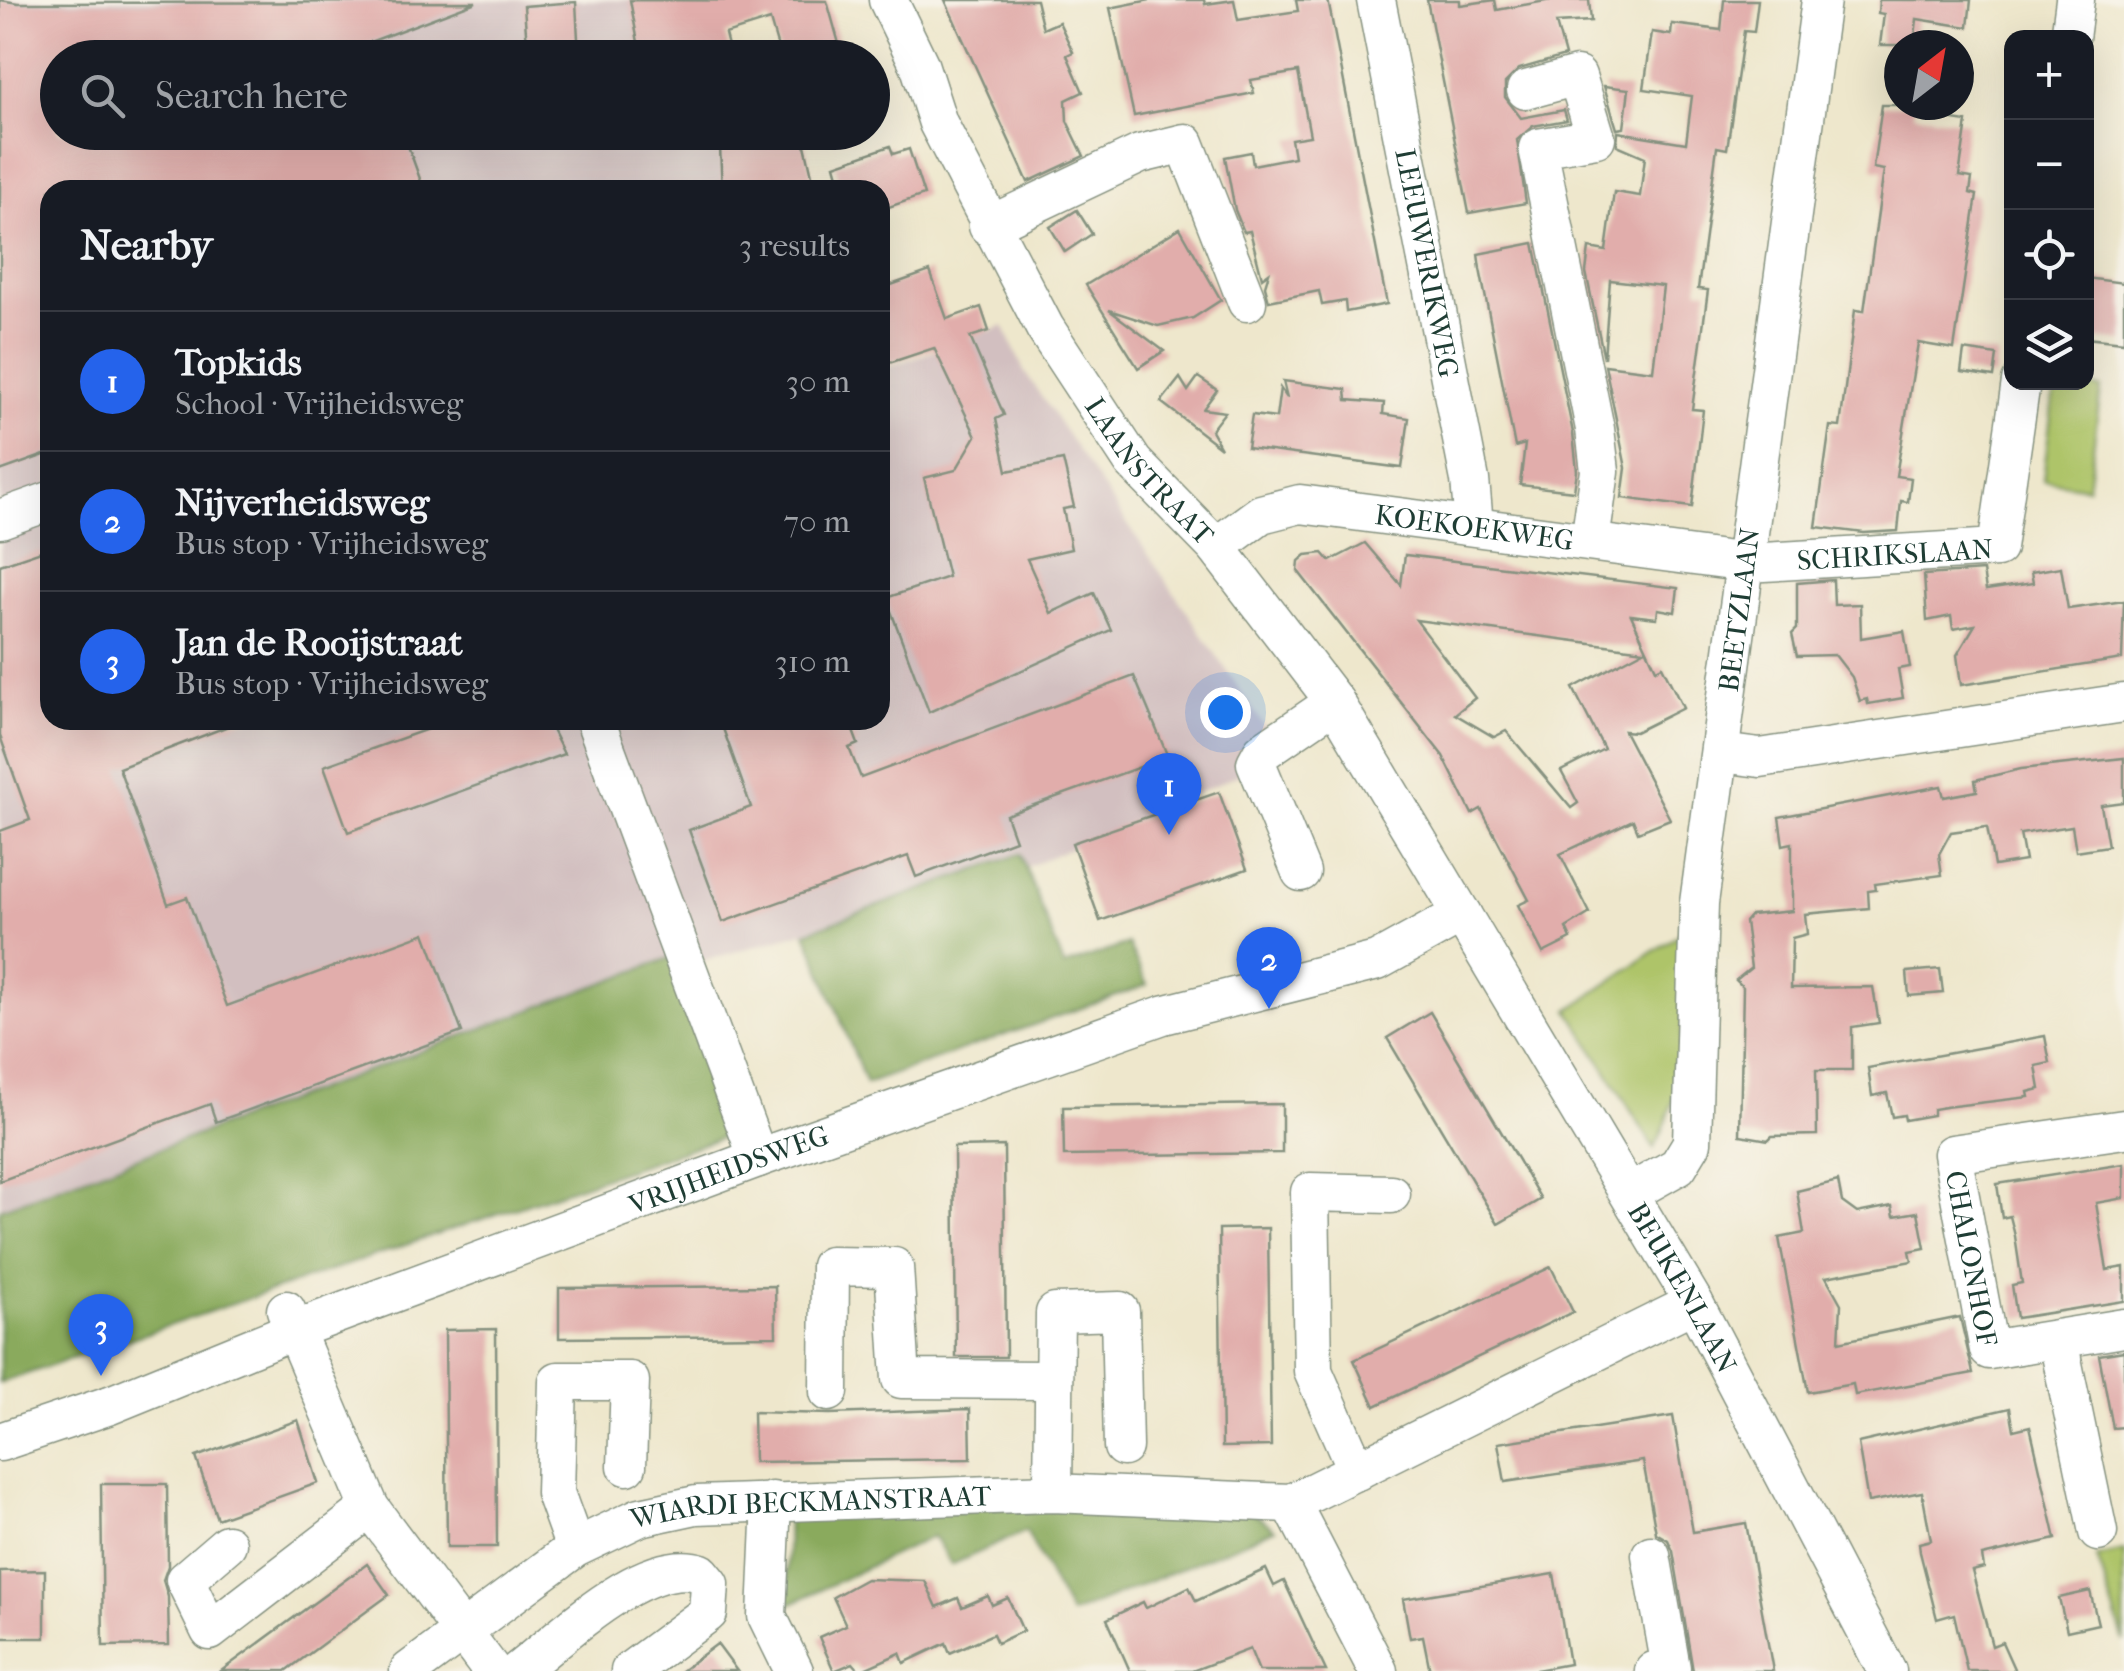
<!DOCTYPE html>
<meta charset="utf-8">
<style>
body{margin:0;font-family:"IM FELL French Canon",serif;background:#242831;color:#f1f3f6}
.controls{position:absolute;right:30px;top:30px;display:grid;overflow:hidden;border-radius:20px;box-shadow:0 10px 40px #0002}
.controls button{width:90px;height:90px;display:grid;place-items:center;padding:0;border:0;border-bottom:2px solid #363941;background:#171b24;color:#f1f3f6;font:50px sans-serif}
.compass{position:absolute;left:1884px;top:30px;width:90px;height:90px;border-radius:50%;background:#171b24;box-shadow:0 10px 40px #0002;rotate:31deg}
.you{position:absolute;left:1225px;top:712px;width:35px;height:35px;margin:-25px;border:8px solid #fff;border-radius:50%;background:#1a73e8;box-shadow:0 0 0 15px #1a73e833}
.badge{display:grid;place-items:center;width:65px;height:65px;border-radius:50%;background:#2563eb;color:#fff;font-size:32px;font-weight:700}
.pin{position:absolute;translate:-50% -82px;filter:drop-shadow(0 2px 5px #0008)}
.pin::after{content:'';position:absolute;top:52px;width:35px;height:30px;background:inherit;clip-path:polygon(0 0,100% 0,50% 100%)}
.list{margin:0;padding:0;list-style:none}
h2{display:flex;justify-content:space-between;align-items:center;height:130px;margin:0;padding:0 40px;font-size:42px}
h2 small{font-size:32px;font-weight:400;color:#9ea1a6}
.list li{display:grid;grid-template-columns:65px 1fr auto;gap:30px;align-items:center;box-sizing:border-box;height:140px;padding:0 40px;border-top:2px solid #363941}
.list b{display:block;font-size:38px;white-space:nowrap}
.list p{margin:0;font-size:32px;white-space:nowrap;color:#9ea1a6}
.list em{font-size:32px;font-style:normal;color:#9ea1a6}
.icon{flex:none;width:55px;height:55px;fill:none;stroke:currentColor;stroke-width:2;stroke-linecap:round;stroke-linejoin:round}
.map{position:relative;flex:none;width:2124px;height:1671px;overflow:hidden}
.search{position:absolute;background:#171b24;box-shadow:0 10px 40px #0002;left:40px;top:40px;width:850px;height:110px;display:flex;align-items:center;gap:25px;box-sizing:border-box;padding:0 35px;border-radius:55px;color:#9ea1a6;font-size:38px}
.panel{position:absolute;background:#171b24;box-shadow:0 10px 40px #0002;left:40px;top:180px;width:850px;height:550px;border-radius:30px}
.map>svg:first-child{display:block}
.industrial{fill:#d2bfc0}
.green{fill:#aec469;stroke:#66804e;stroke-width:2.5}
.forest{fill:#8aaa5d;stroke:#547448;stroke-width:2.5}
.building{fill:#e1adab;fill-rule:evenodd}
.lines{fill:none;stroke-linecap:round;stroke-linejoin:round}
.minor-casing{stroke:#869280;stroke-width:41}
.minor{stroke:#fff;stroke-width:38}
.labels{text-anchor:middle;stroke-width:9;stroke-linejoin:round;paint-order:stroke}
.street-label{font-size:28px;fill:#1f3d34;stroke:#f7f3e8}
</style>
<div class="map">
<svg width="2124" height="1671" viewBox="0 0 2124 1671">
<rect width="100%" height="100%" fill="#f7f3e8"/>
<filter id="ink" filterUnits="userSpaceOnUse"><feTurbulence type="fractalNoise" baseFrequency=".01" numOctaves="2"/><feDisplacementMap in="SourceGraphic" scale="20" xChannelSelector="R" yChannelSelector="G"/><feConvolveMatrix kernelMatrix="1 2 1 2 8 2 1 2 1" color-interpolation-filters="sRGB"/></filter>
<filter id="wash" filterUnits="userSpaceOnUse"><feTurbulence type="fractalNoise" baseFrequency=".0048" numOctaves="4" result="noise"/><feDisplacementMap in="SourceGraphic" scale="40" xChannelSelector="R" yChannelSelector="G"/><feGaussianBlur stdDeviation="2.25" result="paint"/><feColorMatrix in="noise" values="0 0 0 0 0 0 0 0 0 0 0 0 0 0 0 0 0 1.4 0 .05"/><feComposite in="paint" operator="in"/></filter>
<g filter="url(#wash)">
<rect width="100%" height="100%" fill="#eee7cc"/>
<!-- industrial -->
<polygon class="industrial" points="0,0 676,0 686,57 58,58 58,132 705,133 710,145 744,138 746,190 50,190 50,720 880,720 880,370 1004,326 1024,371 1284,755 1029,866 662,973 0,1222"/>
<!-- green -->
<g class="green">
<polygon points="2055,383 2101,388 2088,487 2043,480"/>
<path d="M 1685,930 C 1681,1000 1690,1086 1654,1148 L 1569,1010 Z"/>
<polygon points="2124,1551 2124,1642 2097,1557"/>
</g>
<!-- forest -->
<g class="forest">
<polygon points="1020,854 1064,966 1128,944 1147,985 866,1084 806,932"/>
<polygon points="675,956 744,1130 0,1383 0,1209"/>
<polygon points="788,1505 1247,1508 1275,1529 1070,1615 1026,1531 951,1565 933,1536 786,1606"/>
</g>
<g id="blocks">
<!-- building -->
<g class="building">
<polygon points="0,0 18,3 476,2 354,48 358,58 58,58 58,132 403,132 424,190 50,190 50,453 0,471"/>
<polygon points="630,0 827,1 843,58 781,58 770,20 725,34 731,58 641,58"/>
<polygon points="945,0 1036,0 1043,29 1059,22 1073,52 1067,55 1083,92 1066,100 1067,121 1084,156 1028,182"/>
<polygon points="1150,0 1204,0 1205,4 1234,0 1238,20 1298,11 1296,0 1328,0 1387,304 1346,312 1345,301 1322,305 1319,291 1269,301 1265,286 1269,273 1262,278 1250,231 1244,232 1235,210 1225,157 1251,152 1253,165 1294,157 1291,139 1310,136 1298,72 1251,80 1254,93 1134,116 1110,8"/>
<polygon points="1427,0 1460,0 1460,5 1495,0 1497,10 1551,0 1589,0 1591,21 1556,23 1565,56 1519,69 1505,83 1505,97 1521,118 1564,110 1567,120 1533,126 1517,140 1526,203 1469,213"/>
<polygon points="1724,0 1758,0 1754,32 1744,31 1727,149 1717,147 1698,289 1708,290 1692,409 1703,410 1692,507 1622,498 1626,468 1605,365 1653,371 1663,286 1610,280 1604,358 1586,272 1589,248 1606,251 1614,192 1640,196 1645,157 1617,145 1618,132 1686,143 1692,96 1644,89 1652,32 1671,35 1672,24 1721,30"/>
<polygon points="1879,0 1971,0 1968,27 1917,19 1914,45 1880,45 1884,14 1878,13"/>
<polygon points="576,2 579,58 528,58 524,6"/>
<polygon points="1604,86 1629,89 1624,128 1617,129"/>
<polygon points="1882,105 1914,105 1913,114 1967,122 1959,176 1972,178 1970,193 1977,195 1954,349 1918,343 1896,476 1911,478 1908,502 1901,501 1898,531 1864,533 1816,527 1830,426 1840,427 1855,310 1864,311 1884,170 1873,168"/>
<polygon points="771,132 802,132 813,180 772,190 722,190 720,147 745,147 744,139"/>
<polygon points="890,146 893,154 909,149 924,195 883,209 873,180 842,190 835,165"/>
<polygon points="1077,210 1092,234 1065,252 1050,227"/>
<polygon points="1180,228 1221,300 1193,318 1158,326 1109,310 1164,351 1138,368 1086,285"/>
<polygon points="1534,243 1573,433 1577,471 1574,491 1520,485 1525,444 1515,447 1480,269 1478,254"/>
<polygon points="930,271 947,319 981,307 989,331 970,337 1004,415 996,419 1007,471 1063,460 1074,507 1063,509 1071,549 1027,559 1051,613 1094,593 1111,630 929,712 886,598 948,577 924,478 956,470 976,436 934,348 880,366 880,289"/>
<polygon points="2086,278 2124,283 2124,342 2086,338"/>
<polygon points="1964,350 1997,355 1994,377 1961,372"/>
<polygon points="1198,377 1217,390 1203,409 1225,412 1211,430 1221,448 1161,402 1180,378 1188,391"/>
<polygon points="1283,381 1346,389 1347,400 1384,403 1383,414 1409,418 1402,468 1247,448 1252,415 1276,418 1280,388 1287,398"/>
<path d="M 1365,543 L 1401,585 L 1405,555 L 1678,588 L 1675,612 L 1658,609 L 1657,618 L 1631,615 L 1656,669 L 1662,666 L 1683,708 L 1635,732 L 1624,731 L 1670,819 L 1638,832 L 1633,820 L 1560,854 L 1590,913 L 1566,928 L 1571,939 L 1543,953 L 1518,905 L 1529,900 L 1481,809 L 1472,814 L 1443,756 L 1298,571 L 1299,561 L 1306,555 L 1323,553 L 1330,561 ZM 1416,620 L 1644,650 L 1573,688 L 1604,749 L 1561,771 L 1578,803 L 1571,808 L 1506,731 L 1494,737 L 1455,714 L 1475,698 Z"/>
<polygon points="41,551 50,576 50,720 244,720 119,768 168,904 187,897 227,1006 425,933 462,1032 216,1122 210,1104 0,1181 0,831 30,820 0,736 0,565"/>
<polygon points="2061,567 2068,609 2124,601 2122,659 1961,685 1957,655 1975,625 1953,629 1951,616 1927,621 1924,575 1983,571 1986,590 2033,583 2031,572"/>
<polygon points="1833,580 1834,605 1860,604 1861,638 1904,631 1910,667 1898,669 1903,698 1868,704 1867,699 1860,701 1852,677 1835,655 1797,656 1792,634 1797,629 1797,583"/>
<polygon points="1134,676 1168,757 1006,815 1015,840 916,877 908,856 723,922 689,830 751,807 720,720 849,720 858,744 849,748 861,778"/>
<polygon points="453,720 547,720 564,754 348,832 324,766"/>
<polygon points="2124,758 2124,802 2101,805 2108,846 2076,851 2072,826 2020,834 2025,861 1994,866 1987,827 1951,832 1939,854 1942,875 1875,884 1876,890 1868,891 1869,908 1805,914 1807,934 1792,938 1791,988 1873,987 1879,1023 1852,1027 1852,1070 1816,1070 1817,1135 1772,1136 1768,1140 1740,1135 1743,987 1736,980 1751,968 1745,922 1751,915 1792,911 1792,843 1783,845 1779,817 1941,786 1944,797 1977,791 1975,780 2021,769"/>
<polygon points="1219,792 1247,869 1100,921 1072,843"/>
<polygon points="1940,969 1943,993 1909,996 1907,972"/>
<polygon points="1430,1012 1541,1199 1498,1224 1387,1038"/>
<polygon points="2045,1036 2050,1063 2036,1066 2040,1089 2028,1092 2029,1097 1945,1107 1933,1109 1933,1115 1905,1120 1904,1115 1892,1117 1887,1093 1872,1096 1868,1068"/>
<polygon points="1282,1104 1282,1153 1064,1156 1063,1107"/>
<polygon points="1004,1146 1006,1357 956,1357 954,1147"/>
<polygon points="2124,1164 2124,1198 2096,1203 2107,1270 2124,1267 2124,1301 2017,1318 2012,1285 2022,1283 2015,1236 2010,1216 2002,1218 1997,1184"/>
<polygon points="1838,1181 1842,1202 1857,1213 1892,1206 1894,1216 1918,1212 1925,1248 1910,1251 1912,1261 1826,1277 1841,1304 1839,1342 1960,1317 1973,1373 1855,1395 1853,1384 1808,1392 1779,1238 1804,1233 1797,1191"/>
<polygon points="1268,1228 1271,1446 1222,1447 1219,1229"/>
<polygon points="1551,1267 1573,1312 1375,1406 1354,1360"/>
<polygon points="775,1286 776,1336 559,1338 559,1288"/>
<polygon points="496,1329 497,1547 447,1547 445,1330"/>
<polygon points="2124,1351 2124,1427 2113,1428 2099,1355"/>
<polygon points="2010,1408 2014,1430 2030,1426 2056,1539 1982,1556 1984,1568 1972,1571 1992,1646 2002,1642 2015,1671 1967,1671 1954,1614 1937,1619 1920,1552 1919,1543 1931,1540 1922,1492 1868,1502 1858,1443"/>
<polygon points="970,1409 971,1459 754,1462 753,1412 830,1414"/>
<polygon points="1673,1416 1693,1532 1746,1523 1773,1671 1693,1671 1673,1551 1668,1540 1656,1533 1643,1461 1505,1482 1498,1443"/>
<polygon points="298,1420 318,1483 217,1519 196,1457"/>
<polygon points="101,1484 167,1484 168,1566 163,1580 168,1597 169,1645 103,1646"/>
<polygon points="367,1564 389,1595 367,1611 286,1671 221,1671"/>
<polygon points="1266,1569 1274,1586 1284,1581 1326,1671 1259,1671 1250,1649 1192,1671 1130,1671 1107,1619 1143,1602 1146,1608 1189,1587 1196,1601"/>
<polygon points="45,1570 45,1638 0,1638 0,1571"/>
<polygon points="1554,1574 1569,1664 1531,1671 1430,1671 1423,1636 1410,1638 1403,1599"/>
<polygon points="866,1579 925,1581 937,1607 958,1598 962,1607 988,1596 992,1605 1008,1598 1023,1631 997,1643 993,1634 950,1653 946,1643 904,1663 900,1653 860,1671 853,1663 834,1671 819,1637 846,1625 833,1597"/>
<polygon points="2090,1591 2098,1624 2067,1631 2059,1598"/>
<polygon points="717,1644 737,1671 681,1671"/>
</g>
</g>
</g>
<g filter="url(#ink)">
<use href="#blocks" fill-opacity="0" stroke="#869280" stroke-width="2.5"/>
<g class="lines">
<defs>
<g id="minor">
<path id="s1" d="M 888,0 L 919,64 L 938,123 L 1045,328 L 1133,462 L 1216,547 L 1335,702 L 1694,1303 L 1887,1671"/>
<path id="s2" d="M 1376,0 L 1470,480 L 1474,525"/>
<polyline points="2070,38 2075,0"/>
<polyline points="1526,90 1577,76 1596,138 1538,148 1595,429 1600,471 1590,541"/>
<polyline points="988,226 1140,154 1185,143 1247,302"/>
<polyline points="0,519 50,501"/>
<path id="s3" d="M 1216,547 L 1261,514 L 1300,504 L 1747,563 L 1997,548 L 2021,382"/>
<polyline points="595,720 758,1158"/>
<polyline points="1721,753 1760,758 2124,703"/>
<polyline points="1301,872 1256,763 1262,752 1335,702"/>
<path id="s4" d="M 2124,1129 L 1952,1154 L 1989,1350 L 2124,1328"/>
<path id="s5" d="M 1630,1193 L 1678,1166 L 1692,1143 L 1699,903 L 1821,0"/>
<polyline points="286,1310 370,1508 492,1671"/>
<polyline points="2058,1340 2098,1532"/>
<polyline points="829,1392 830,1266 894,1267 901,1379 1052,1380"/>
<path id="s6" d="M 0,1442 L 110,1405 L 294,1330 L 758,1158 L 1163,1015 L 1377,961 L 1462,914"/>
<polyline points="1357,1471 1313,1371 1310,1192 1391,1194"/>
<polyline points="1053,1493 1055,1313 1120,1311 1123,1447"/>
<polyline points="772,1501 767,1616 794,1671"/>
<polyline points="1291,1503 1378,1671"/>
<polyline points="227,1544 185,1580 210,1631 370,1508"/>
<polyline points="575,1548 555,1493 558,1381 630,1381 627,1466"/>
<polyline points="1651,1555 1671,1668 1654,1671"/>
<path id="s7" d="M 409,1671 L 575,1548 L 640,1517 L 696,1505 L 1053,1493 L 1291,1503 L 1694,1303"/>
<path d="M 518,1671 C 561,1638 645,1554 701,1573 L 710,1584 L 708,1613 L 630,1671"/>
</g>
</defs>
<!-- minor casing -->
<use href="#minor" class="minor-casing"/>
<!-- minor -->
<use href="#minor" class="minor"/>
</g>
</g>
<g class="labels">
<!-- street labels -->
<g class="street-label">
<text dy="10" stroke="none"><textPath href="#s2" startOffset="268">LEEUWERIKWEG</textPath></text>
<text dy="10" stroke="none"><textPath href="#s1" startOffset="542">LAANSTRAAT</textPath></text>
<text dy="10" stroke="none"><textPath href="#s3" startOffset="272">KOEKOEKWEG</textPath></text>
<text dy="10" stroke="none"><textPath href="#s3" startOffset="695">SCHRIKSLAAN</textPath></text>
<text dy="10" stroke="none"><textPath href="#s5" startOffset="618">BEETZLAAN</textPath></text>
<text dy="10" stroke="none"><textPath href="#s6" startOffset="778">VRIJHEIDSWEG</textPath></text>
<text dy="10" stroke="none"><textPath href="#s4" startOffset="280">CHALONHOF</textPath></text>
<text dy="10" stroke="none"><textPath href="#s1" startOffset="1520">BEUKENLAAN</textPath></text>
<text dy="10" stroke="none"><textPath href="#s7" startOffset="450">WIARDI BECKMANSTRAAT</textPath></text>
</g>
</g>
</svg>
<div class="controls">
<button>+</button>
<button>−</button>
<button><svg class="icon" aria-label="locate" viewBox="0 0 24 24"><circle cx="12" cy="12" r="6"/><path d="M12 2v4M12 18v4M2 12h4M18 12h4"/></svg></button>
<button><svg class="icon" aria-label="layers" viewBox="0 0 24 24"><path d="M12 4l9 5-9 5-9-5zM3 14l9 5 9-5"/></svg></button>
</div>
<svg class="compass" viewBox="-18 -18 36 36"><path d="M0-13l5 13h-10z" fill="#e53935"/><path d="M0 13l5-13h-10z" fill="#9ea1a6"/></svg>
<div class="you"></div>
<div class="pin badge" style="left:1169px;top:835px">1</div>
<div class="pin badge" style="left:1269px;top:1009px">2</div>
<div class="pin badge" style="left:101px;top:1376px">3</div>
<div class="search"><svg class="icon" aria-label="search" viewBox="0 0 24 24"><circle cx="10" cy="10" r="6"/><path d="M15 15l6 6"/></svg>Search here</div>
<section class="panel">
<h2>Nearby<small>3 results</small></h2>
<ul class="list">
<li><span class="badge">1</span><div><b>Topkids</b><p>School · Vrijheidsweg</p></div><em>30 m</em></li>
<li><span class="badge">2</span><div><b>Nijverheidsweg</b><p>Bus stop · Vrijheidsweg</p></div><em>70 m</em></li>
<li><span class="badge">3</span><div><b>Jan de Rooijstraat</b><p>Bus stop · Vrijheidsweg</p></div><em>310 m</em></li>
</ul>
</section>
</div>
